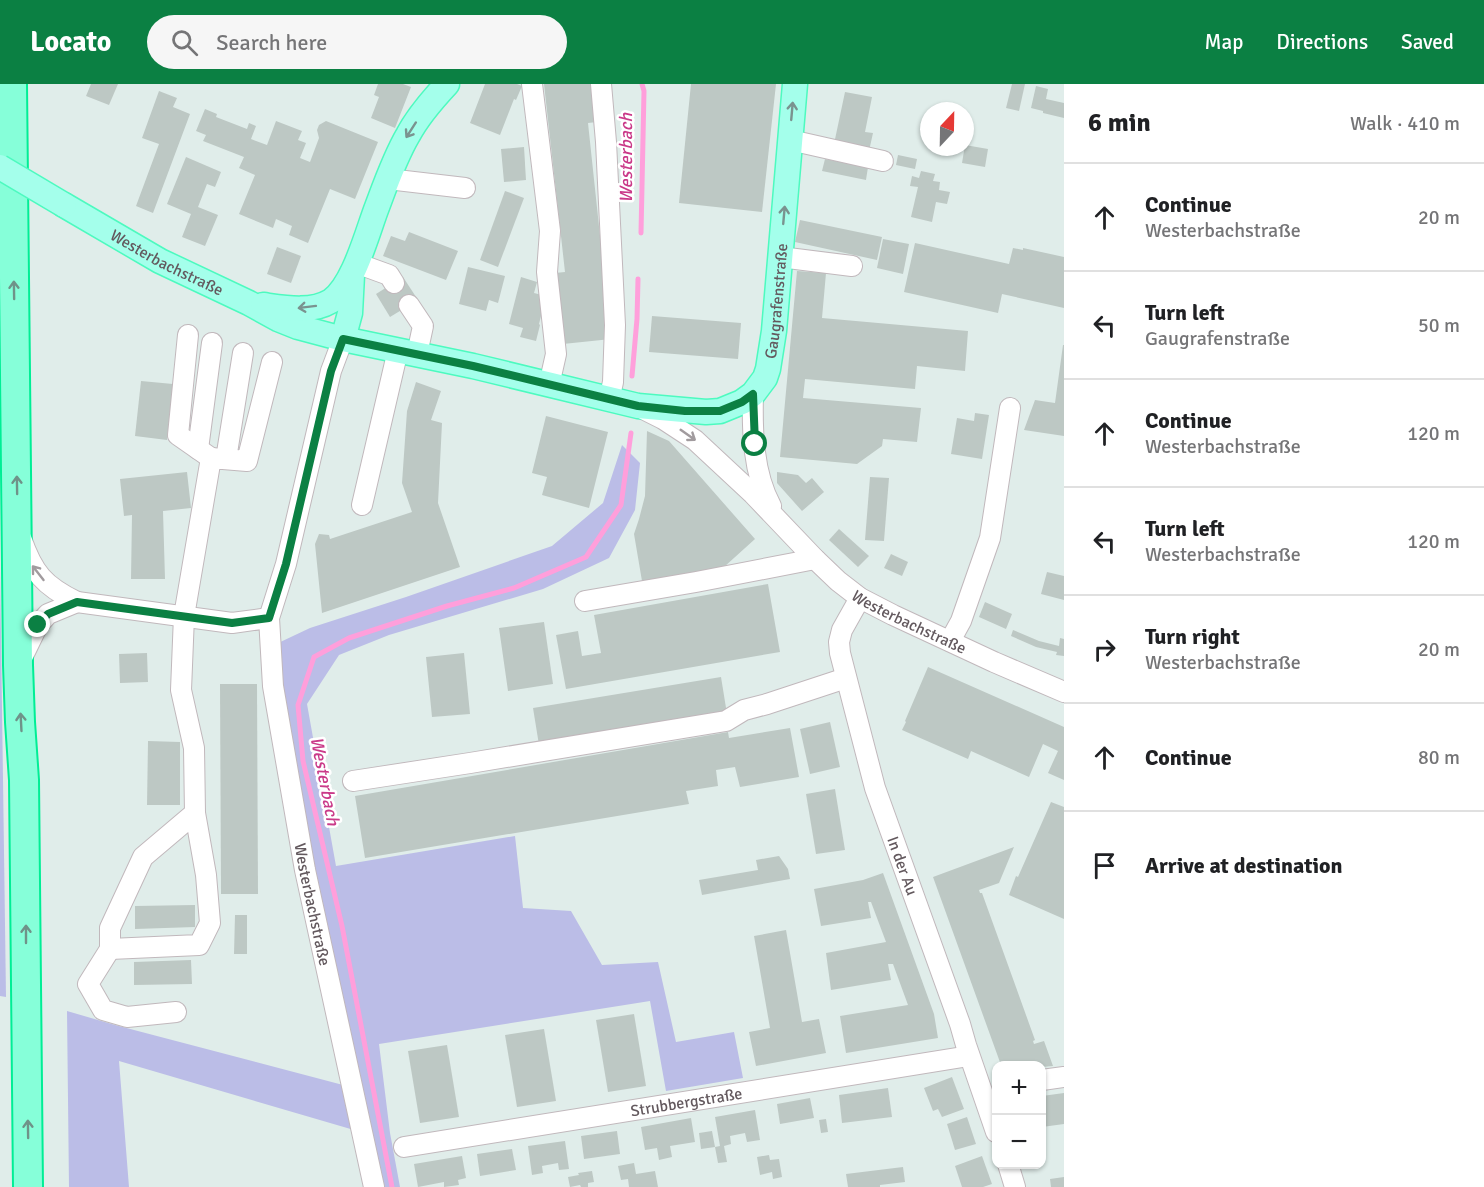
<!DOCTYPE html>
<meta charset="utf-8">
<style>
body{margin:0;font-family:Signika,sans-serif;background:#f6f6f6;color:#202124}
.controls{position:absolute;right:18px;bottom:18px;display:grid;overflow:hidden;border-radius:12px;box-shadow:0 2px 4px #0004}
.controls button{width:54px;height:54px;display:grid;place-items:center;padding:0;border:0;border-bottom:2px solid #e0e0e0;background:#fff;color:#202124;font:30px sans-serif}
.compass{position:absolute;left:920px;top:18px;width:54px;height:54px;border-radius:50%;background:#fff;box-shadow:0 2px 4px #0004;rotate:22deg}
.stop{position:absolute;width:18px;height:18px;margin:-14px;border:4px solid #0b8043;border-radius:50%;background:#fff}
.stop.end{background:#0b8043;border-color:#fff;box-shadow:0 2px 6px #0008}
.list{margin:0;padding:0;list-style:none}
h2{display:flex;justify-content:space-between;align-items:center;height:78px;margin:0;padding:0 24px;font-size:26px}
h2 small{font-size:20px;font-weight:400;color:#757577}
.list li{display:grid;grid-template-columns:39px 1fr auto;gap:18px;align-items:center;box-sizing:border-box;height:108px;padding:0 24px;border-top:2px solid #e0e0e0}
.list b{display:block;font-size:22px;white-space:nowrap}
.list p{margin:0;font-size:20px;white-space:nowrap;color:#757577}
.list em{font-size:20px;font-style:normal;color:#757577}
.icon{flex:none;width:33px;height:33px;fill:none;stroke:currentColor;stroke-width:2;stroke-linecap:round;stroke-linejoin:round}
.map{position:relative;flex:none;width:1064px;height:1103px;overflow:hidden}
header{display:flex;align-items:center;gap:36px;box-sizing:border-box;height:84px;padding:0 30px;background:#0b8043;color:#fff}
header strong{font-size:28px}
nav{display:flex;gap:33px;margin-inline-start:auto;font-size:21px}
.search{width:420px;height:54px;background:#f6f6f6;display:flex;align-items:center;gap:15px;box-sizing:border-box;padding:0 21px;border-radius:33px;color:#757577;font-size:22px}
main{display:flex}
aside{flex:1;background:#fff}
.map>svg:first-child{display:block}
.green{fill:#bbbde7}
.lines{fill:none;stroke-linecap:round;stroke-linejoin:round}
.stream{stroke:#ff9fdb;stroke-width:5}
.building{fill:#bdc8c4}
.minor-casing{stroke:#c1b8bc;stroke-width:22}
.major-casing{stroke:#4dfabf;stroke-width:27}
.highway-casing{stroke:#00ee95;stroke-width:32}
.minor{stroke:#fff;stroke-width:20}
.major{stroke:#a4ffeb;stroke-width:24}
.highway{stroke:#86ffd9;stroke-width:28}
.major-bridge-casing{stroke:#4dfabf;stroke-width:27;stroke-linecap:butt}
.major-bridge{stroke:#a4ffeb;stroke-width:24}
.oneway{stroke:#7a938f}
.oneway2{stroke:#6f9389}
.oneway3{stroke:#a19b9e}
.route{stroke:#0b8043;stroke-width:8}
.labels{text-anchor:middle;stroke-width:5;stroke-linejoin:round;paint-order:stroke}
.street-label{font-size:16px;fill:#63595e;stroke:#fff}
.water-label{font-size:18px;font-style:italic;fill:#ca3a89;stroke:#fff}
</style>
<header>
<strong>Locato</strong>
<div class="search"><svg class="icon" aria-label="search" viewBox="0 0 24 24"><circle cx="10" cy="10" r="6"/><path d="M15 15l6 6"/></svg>Search here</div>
<nav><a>Map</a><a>Directions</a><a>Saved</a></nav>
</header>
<main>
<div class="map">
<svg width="1064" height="1103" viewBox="0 0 1064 1103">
<rect width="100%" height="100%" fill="#e0edea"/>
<!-- green -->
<g class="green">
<polygon points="622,361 640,379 635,426 609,474 543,505 389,551 339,571 307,620 336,782 515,752 523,824 571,827 602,881 658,878 676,958 734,948 743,994 666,1007 650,917 379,960 390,1049 400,1103 367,1103 354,1046 119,977 129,1103 69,1103 67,927 115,941 343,1001 274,561 310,544 406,513 552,462 603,419"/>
<polygon points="0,477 6,913 0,912"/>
</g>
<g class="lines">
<!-- stream -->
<g class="stream">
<polyline points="641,149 644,7 642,0"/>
<polyline points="632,292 637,235 638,195"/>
<polyline points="392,1103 342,842 303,677 298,621 314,573 349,554 447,522 514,504 586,473 621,421 631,349"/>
</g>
</g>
<!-- building -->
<g class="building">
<polygon points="91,0 118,0 109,21 86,12"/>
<polygon points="378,0 403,0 411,3 395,44 371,34 379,13 374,11"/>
<polygon points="485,0 517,0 522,2 516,16 514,15 500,51 470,39"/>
<polygon points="544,0 592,0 597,38 588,39 611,255 563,260 555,189 565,188"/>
<polygon points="691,0 776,0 762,128 679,119"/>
<polygon points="1012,0 1025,0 1019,27 1006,24"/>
<polygon points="1036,2 1048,5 1046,15 1064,19 1064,34 1043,29 1043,27 1031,24"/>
<polygon points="159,7 177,14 173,23 190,30 153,129 136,122 159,60 142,54"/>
<polygon points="845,8 872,13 865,48 873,49 869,67 834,60"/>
<polygon points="205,25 217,30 216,33 247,45 249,39 256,42 251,55 267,61 276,37 302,47 298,56 306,59 300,74 310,78 319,54 317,46 319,41 326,37 378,58 355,115 330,105 308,159 289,151 292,142 276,135 273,144 239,130 255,91 239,84 244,73 203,57 206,51 196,47"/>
<polygon points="965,61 988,65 985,83 962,79"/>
<polygon points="524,63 526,96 504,98 501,65"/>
<polygon points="898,71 917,75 915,85 896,81"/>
<polygon points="186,73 221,88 215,103 207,100 198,123 218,131 205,162 182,153 191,130 167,120"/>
<polygon points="825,75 868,83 866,96 822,87"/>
<polygon points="921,87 935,90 933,97 940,98 939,106 950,108 947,120 936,118 932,138 911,133 918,103 910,102 912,92 919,94"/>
<polygon points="505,107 524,114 498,183 480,176"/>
<polygon points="800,136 882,153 877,176 795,158"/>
<polygon points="409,148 458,167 446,196 383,172 391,152 405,157"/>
<polygon points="883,155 909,160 903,190 877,184"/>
<polygon points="915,159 1009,180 1013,164 1023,166 1023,164 1064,173 1064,224 1002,210 998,229 904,208"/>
<polygon points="277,163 301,172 291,199 267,190"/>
<polygon points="468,183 505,192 498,219 489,216 486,227 459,220"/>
<polygon points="797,187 826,189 822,234 968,247 965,287 917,282 915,305 805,295 803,314 921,324 917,358 883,355 882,362 857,380 780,373"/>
<polygon points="403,193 418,216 390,233 376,210"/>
<polygon points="521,193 537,198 534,209 546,212 539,240 540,241 536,257 520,253 523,244 509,240"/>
<polygon points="652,232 741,239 738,275 649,268"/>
<polygon points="1063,261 1064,261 1064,352 1024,346 1035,316 1055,319"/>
<polygon points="141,297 173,300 167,356 135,352"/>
<polygon points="416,298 441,307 431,336 442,339 438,419 460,483 322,529 315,460 319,450 329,451 330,455 412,428 402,399 407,327"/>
<polygon points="975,329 989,331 982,375 951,370 957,334 974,337"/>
<polygon points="546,332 608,348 589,424 542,411 547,393 532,389"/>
<polygon points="647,347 669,357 755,455 724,483 642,497 634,450 639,435 645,412"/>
<polygon points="187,388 191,424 163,427 165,495 131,495 132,431 124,432 120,395"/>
<polygon points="777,388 798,391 806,399 812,394 824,408 802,427 777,399"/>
<polygon points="870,393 889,394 884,457 865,456"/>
<polygon points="839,445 869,472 858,483 829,456"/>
<polygon points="891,470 908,478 902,492 884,484"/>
<polygon points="1047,488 1064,492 1064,516 1041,510"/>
<polygon points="768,500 780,568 566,605 556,551 578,547 582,572 601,569 594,531"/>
<polygon points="985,518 1012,530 1006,545 979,533"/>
<polygon points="544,538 553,600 508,607 499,544"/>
<polygon points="1013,546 1039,557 1059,562 1060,554 1064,555 1064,572 1056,571 1057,568 1036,563 1011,552"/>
<polygon points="147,569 148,598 120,599 119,570"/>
<polygon points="464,569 470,630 432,633 426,573"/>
<polygon points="928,583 1064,643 1064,696 1048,689 1058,667 1043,660 1029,693 971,667 968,675 902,646 906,638 905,637"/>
<polygon points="721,593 727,630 539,661 533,624"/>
<polygon points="220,600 257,600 258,810 221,810"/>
<polygon points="830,638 840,683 810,690 800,645"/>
<polygon points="790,644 799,693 740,703 735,683 716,686 718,702 686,707 689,720 365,774 355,712 728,648 729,654"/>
<polygon points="148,657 180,658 180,721 147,721"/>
<polygon points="835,705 845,766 816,770 806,710"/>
<polygon points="1051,718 1064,723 1064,835 1009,811 1016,792 1018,793"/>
<polygon points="1014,763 999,799 979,806 980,809 982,809 1035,956 1033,957 1034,960 1044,957 1053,982 1042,983 1041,981 1001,981 933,793"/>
<polygon points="779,772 788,785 790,795 702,811 699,796 758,786 756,776"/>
<polygon points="883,789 934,930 938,954 846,969 840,932 908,921 893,880 888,880 891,896 831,906 826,869 886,858 871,818 868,818 871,834 821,842 814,805 863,796"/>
<polygon points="195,821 195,843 135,845 135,822"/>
<polygon points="235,831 247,831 247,870 234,870"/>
<polygon points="786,846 802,938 819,935 826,969 756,982 749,948 770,944 754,852"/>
<polygon points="191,876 192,900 134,901 134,878"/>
<polygon points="634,930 646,1002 608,1008 596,936"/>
<polygon points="544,945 556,1017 517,1023 505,951"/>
<polygon points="447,961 459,1033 420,1039 408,967"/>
<polygon points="952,993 964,1025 942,1033 938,1025 933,1027 924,1004"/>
<polygon points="888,1004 892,1033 842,1039 839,1011"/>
<polygon points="1064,1009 1064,1040 1042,1043 1042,1012"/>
<polygon points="810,1014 814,1034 780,1040 777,1020"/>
<polygon points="755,1026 760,1056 747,1058 745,1049 730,1052 731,1060 724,1062 727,1078 718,1079 715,1063 720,1062 715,1033"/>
<polygon points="967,1033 976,1060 955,1066 947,1040"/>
<polygon points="691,1034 695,1058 670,1062 672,1073 659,1076 657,1064 645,1066 641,1043"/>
<polygon points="826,1035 828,1048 821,1049 819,1036"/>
<polygon points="617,1047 620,1070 584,1075 581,1052"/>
<polygon points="712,1047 715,1063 701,1065 699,1049"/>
<polygon points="565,1057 569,1085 559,1086 558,1079 542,1082 543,1089 532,1091 528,1062"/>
<polygon points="512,1065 516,1086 480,1092 477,1070"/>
<polygon points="769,1071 770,1076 779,1075 782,1093 773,1095 772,1088 760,1091 757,1073"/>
<polygon points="462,1072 466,1094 458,1096 459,1101 444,1103 444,1098 418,1103 414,1080"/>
<polygon points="982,1072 992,1100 983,1103 962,1103 955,1082"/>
<polygon points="634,1079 636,1090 655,1087 658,1103 629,1103 628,1095 621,1096 618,1082"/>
<polygon points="903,1083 905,1098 880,1101 880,1103 848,1103 846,1090"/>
<polygon points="592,1087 594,1098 588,1099 588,1103 581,1103 580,1101 570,1103 568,1093 579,1091 578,1089"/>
<polygon points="1064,1093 1064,1103 1051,1103 1050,1095"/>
</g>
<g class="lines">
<defs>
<g id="minor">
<polyline points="532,0 550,147 547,188 556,270 549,301"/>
<polyline points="601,0 606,58 615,241 613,298 609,316"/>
<polyline points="790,56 883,77"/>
<polyline points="388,95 465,104"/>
<polyline points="780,173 852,182"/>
<polyline points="356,179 389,191 394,199"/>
<polyline points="409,221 423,242 417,270"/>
<polyline points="188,251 178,351 211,374"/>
<path id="s1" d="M 343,255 L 331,287 L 286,480 L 269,534 L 273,602 L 305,786 L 374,1103"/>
<path d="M 753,310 C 752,347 753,389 771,422"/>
<path id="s2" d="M 643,325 L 663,335 L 695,356 L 753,410 L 815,475 L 838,497 L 860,514 L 893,531 L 994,578 L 1064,608"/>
<polyline points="198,365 212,259"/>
<polyline points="226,375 243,269"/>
<polyline points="362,421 398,266"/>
<path d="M 21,454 C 33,489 44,502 77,518 L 232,539 L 269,534"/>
<path id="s3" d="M 860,514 L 842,546 L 839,558 L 840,569 L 875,704 L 960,940 L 966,961 L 996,1048"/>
<polyline points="585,517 696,498 815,475"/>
<polyline points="950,557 961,537 990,454 1010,324"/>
<polyline points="20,578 38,541 48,530 77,518"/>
<polyline points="353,697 470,679 726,637 744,626 767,620 846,594"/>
<polyline points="195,729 206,791 210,839 199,861 110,865 110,844 143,773 195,729 194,664 181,606 184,532 211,374 247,377 272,278"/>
<polyline points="110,865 88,900 103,926 127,933 176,928"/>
<polyline points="1042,996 1064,993"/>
<path id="s4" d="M 404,1063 L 969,972"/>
<polyline points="1008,1080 1015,1103"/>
</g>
<g id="major">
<path id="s5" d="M 64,121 L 160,177 L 249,219 L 278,235 L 298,243 L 343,255 L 473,282 L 638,322 L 706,328 L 720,327 L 742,318 L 753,310 L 765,294 L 768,285 L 774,247 L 795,0"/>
<path d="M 263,221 C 285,224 311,229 331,217 C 354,201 367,149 377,123 C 386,99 395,73 408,51 C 418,32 433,15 447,0"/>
<polyline points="343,255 350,229 352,191"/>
</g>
<polyline id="highway" points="12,0 18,581 20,638 24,696 28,1103"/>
</defs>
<!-- minor casing -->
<use href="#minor" class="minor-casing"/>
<!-- major casing -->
<use href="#major" class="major-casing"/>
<!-- highway casing -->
<use href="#highway" class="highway-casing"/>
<!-- minor -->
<use href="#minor" class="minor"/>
<!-- major -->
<use href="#major" class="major"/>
<!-- highway -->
<use href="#highway" class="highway"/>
<defs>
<polyline id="major-bridge" points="0,83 64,121"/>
</defs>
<!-- major-bridge casing -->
<use href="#major-bridge" class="major-bridge-casing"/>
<!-- major-bridge -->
<use href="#major-bridge" class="major-bridge"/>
</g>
<!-- one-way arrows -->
<defs><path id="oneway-shaft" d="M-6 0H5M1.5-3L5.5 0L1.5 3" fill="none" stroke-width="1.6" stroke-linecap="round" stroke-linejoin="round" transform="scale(1.5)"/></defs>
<g class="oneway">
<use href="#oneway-shaft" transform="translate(792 27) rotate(-85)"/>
<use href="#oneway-shaft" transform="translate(411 46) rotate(123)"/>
<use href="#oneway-shaft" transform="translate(784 131) rotate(-85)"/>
<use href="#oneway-shaft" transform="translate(307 223) rotate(173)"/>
</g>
<g class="oneway2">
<use href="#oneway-shaft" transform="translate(14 206) rotate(-91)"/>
<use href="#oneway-shaft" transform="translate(17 401) rotate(-91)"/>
<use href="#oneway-shaft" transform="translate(21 638) rotate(-93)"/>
<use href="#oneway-shaft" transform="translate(26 850) rotate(-90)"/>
<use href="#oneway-shaft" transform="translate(28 1045) rotate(-91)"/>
</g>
<g class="oneway3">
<use href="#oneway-shaft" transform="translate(688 351) rotate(35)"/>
<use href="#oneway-shaft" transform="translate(38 489) rotate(-128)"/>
</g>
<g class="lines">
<!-- route -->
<polyline class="route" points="38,541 48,530 77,518 232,539 269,534 286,480 331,287 343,255 473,282 638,322 685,327 720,327 742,318 753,310 755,360"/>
</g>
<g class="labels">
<!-- street labels -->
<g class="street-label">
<text dy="6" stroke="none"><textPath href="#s5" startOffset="118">Westerbachstraße</textPath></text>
<text dy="6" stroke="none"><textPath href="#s5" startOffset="831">Gaugrafenstraße</textPath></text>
<text dy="6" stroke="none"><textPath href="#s2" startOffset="344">Westerbachstraße</textPath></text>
<text dy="6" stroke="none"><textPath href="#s3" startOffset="282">In der Au</textPath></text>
<text dy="6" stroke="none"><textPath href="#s1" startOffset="579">Westerbachstraße</textPath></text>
<text dy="6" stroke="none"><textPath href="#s4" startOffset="286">Strubbergstraße</textPath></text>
</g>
<!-- water labels -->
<g class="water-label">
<text transform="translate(626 74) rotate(-90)" y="6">Westerbach</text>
<text transform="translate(325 697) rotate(79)" y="6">Westerbach</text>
</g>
</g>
</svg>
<div class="controls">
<button>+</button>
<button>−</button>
</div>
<svg class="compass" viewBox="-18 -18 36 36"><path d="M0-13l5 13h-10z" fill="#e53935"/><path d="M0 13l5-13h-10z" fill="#757577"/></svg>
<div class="stop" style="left:755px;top:360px"></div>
<div class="stop end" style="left:38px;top:541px"></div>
</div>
<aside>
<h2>6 min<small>Walk · 410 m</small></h2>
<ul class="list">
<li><svg class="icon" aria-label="ahead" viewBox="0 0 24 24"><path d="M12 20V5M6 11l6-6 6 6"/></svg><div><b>Continue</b><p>Westerbachstraße</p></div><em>20 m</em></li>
<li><svg class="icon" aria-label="left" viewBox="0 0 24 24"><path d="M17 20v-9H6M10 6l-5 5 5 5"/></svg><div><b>Turn left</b><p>Gaugrafenstraße</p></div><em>50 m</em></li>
<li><svg class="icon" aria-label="ahead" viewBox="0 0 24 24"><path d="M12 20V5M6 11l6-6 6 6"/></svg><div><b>Continue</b><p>Westerbachstraße</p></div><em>120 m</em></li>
<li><svg class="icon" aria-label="left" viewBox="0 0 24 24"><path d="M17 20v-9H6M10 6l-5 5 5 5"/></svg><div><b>Turn left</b><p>Westerbachstraße</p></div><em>120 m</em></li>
<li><svg class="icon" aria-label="right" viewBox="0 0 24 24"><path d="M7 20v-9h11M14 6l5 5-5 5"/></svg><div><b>Turn right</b><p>Westerbachstraße</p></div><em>20 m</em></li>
<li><svg class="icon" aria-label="ahead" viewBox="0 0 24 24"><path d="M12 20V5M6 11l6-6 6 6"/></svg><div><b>Continue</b></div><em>80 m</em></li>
<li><svg class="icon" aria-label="arrive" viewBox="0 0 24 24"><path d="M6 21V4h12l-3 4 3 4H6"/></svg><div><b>Arrive at destination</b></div></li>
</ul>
</aside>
</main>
